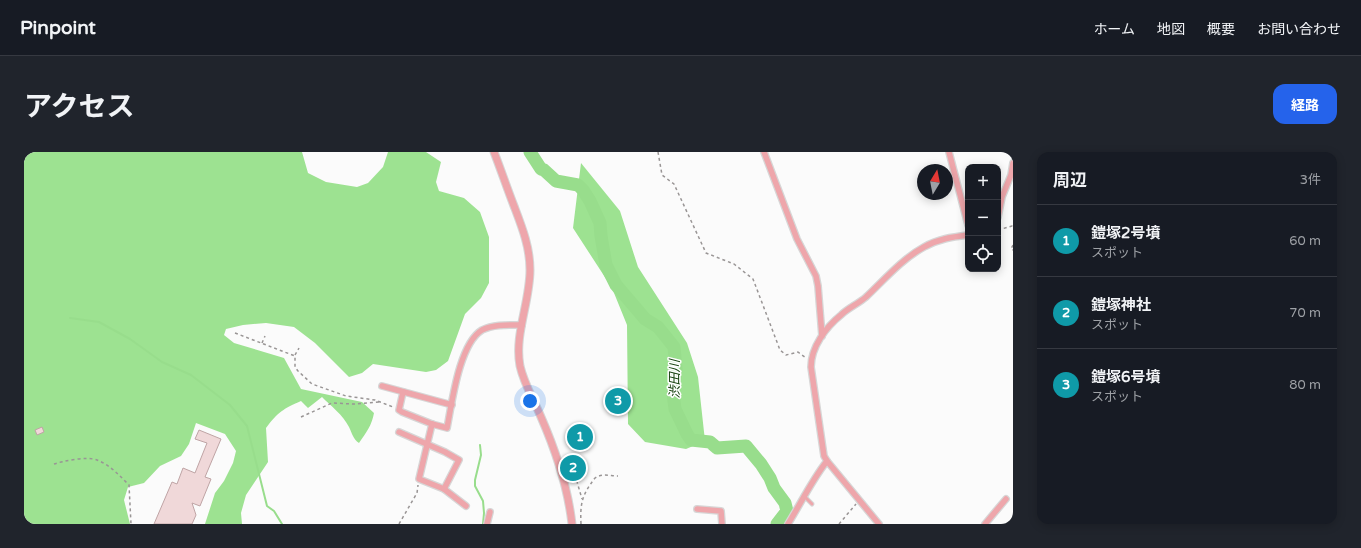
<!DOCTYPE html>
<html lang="ja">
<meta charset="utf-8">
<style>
body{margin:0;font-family:"Varela Round","Noto Sans JP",sans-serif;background:#20242c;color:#f1f3f6}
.controls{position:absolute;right:12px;top:12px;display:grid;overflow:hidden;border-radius:8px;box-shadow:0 2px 10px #0003}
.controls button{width:36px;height:36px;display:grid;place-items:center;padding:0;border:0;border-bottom:1px solid #363941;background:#171b24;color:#f1f3f6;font:20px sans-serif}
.compass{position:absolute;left:893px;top:12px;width:36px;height:36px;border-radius:50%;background:#171b24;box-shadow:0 2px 10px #0003;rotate:10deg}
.you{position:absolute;left:506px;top:249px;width:14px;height:14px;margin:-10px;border:3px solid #fff;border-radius:50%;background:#1a73e8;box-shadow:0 0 0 6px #1a73e833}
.badge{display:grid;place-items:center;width:26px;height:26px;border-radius:50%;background:#2563eb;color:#fff;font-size:13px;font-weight:700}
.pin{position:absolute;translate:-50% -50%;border:2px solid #fff;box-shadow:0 1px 4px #0006}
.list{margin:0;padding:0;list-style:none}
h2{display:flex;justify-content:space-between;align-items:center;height:52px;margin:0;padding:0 16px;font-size:17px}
h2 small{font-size:13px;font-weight:400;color:#9ea1a6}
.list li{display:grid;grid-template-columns:26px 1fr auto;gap:12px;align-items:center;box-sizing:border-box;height:72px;padding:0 16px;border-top:1px solid #363941}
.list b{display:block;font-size:15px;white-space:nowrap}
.list p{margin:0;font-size:13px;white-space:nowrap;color:#9ea1a6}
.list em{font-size:13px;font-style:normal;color:#9ea1a6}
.icon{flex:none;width:22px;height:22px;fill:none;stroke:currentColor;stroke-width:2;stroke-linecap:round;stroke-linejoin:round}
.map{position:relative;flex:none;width:989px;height:372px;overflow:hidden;border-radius:12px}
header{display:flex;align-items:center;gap:24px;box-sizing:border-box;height:56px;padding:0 20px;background:#171b24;border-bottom:1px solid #363941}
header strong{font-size:19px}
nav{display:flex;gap:22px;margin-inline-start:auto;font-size:14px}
.intro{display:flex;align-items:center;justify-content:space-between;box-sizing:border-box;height:96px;padding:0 24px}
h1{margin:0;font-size:28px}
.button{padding:10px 18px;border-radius:12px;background:#2563eb;color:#fff;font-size:14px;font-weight:700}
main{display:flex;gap:24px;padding:0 24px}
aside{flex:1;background:#171b24;border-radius:12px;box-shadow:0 2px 10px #0003}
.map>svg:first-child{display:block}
.forest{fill:#9de291}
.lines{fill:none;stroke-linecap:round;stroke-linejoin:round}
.stream{stroke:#98dd8c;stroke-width:2}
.river{stroke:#98dd8c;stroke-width:13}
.building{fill:#f0d8d9;stroke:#bfa4a5}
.service-casing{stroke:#d7d6d6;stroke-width:5}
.minor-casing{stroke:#d7d6d6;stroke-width:8}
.tertiary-casing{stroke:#d7d6d6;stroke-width:9}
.path{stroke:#999595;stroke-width:1.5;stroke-dasharray:3 3;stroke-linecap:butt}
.service{stroke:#eea6ab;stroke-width:3}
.minor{stroke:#eea6ab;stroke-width:5.5}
.tertiary{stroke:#eea6ab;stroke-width:7}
.labels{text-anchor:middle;stroke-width:3;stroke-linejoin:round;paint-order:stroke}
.water-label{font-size:13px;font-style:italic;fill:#16430d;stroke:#fff}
</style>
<header>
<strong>Pinpoint</strong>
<nav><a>ホーム</a><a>地図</a><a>概要</a><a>お問い合わせ</a></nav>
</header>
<div class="intro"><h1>アクセス</h1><a class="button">経路</a></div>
<main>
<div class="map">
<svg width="989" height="372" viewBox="0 0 989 372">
<rect width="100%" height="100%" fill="#fbfbfb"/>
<!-- forest -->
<g class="forest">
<path d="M 0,0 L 278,0 L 284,21 L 302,30 L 333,35 L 344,31 L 359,15 L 364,0 L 402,0 L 417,10 L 412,30 L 415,39 L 440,46 L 456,60 L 465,85 L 465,131 L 457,146 L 441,162 L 424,209 L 412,218 L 402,220 L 349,212 L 338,221 L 325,225 L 291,191 L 270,175 L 242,171 L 219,173 L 202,177 L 200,183 L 210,191 L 260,206 L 277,237 L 338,250 L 350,261 C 348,273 342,281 335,291 C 329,287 328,281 325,275 C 319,263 307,254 298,245 L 284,256 L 277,249 C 259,257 254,260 242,276 L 244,310 L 222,343 L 217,361 L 218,372 L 181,372 L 191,341 L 200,329 L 209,311 L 212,299 L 201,282 L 172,271 L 165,292 L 157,304 L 136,314 L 120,331 L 104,335 L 100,348 L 106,372 L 0,372 Z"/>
<polygon points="557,11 596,59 614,115 663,191 674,225 681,289 662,297 621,290 604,272 603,173 588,136 549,76"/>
</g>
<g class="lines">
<!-- stream -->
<g class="stream">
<polyline points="46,166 75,170 106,187 138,210 167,223 206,253 223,274 243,354 250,359 258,372"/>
<polyline points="456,293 457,303 451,328 451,334 459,349 460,361 459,372"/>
</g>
<!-- river -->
<polyline class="river" points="506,0 517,17 520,18 532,29 554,33 559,38 566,49 576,71 577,84 582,113 592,133 616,161 621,167 634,175 650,195 652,217 649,241 651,257 663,282 667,288 686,290 693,296 722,294 737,312 746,326 750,336 761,351 763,359 753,372"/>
</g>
<!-- building -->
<g class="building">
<polygon points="18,275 20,280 13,283 11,278"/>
<polygon points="175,278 197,287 181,325 187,327 176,354 168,351 172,363 168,372 130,372 148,330 153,332 159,316 171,321 183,291 171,287"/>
</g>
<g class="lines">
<defs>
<polyline id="service" points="781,345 788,352"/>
<g id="minor">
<polyline points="740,0 773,87 792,124 794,134 798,184"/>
<polyline points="925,0 944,73"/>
<polyline points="974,65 978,45 987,23 989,11"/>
<polyline points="358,234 428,253"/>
<path d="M 379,240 L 375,258 L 378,260 L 408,272 L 423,276 C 428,251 435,192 458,178 C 470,172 485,173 498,173"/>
<polyline points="408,272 395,327 420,337 442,354"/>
<polyline points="375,280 421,300 435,308 420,337"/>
<polyline points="803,309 855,372"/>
<polyline points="673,357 697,359 698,372"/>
<polyline points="463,372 466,360"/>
<path d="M 764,372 C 777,351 788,328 803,309 L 800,304 L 787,215 C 787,195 802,175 817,163 C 824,156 834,152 842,145 C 860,128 878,107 900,95 C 914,87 928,85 944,83"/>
<polyline points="961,372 982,347"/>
</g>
<path id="tertiary" d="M 470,0 C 477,18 483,36 490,54 C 498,75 506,95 506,118 C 506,150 490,183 496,214 C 500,232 510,248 517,265 C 531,297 544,337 548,372"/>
</defs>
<!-- service casing -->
<use href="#service" class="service-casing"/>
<!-- minor casing -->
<use href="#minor" class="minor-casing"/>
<!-- tertiary casing -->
<use href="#tertiary" class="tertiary-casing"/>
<!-- path -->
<g class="path">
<polyline points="634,0 638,23 650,32 682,101 710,112 729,127 756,198 762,203 774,200 782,206"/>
<polyline points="974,78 988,74 989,77"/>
<polyline points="989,93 987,97 989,98"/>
<polyline points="211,181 271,204 271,215 274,219 288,232 322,244 351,248 369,255"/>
<polyline points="238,191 241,184"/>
<polyline points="271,203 275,196"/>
<polyline points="277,265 308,251 330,252 355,250"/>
<path d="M 30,312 C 39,309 63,304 73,308 C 86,313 95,323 105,333 L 107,372"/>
<polyline points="551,323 558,347"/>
<polyline points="375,372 393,341 394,333"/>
<path d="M 557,372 C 556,351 558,343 571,326 C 578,321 586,324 594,324"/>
<polyline points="815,372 832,352"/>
</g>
<!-- service -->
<use href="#service" class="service"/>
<!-- minor -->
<use href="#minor" class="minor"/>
<!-- tertiary -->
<use href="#tertiary" class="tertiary"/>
</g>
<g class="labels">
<!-- water labels -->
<g class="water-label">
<text transform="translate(650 227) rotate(-90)" y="5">渋田川</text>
</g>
</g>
</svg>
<div class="controls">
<button>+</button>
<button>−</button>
<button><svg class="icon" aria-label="locate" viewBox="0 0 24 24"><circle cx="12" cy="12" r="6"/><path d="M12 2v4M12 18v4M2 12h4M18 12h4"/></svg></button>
</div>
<svg class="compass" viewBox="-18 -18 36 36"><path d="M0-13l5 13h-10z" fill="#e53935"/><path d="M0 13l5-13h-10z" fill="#9ea1a6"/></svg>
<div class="you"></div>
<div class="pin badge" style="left:556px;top:285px;background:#0f9aa8">1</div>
<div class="pin badge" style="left:549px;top:316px;background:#0f9aa8">2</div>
<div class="pin badge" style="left:594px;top:249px;background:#0f9aa8">3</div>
</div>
<aside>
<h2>周辺<small>3件</small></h2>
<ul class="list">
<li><span class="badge" style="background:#0f9aa8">1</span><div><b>鎧塚2号墳</b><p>スポット</p></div><em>60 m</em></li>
<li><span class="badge" style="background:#0f9aa8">2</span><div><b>鎧塚神社</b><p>スポット</p></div><em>70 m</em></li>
<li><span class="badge" style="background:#0f9aa8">3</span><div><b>鎧塚6号墳</b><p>スポット</p></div><em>80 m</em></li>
</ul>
</aside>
</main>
